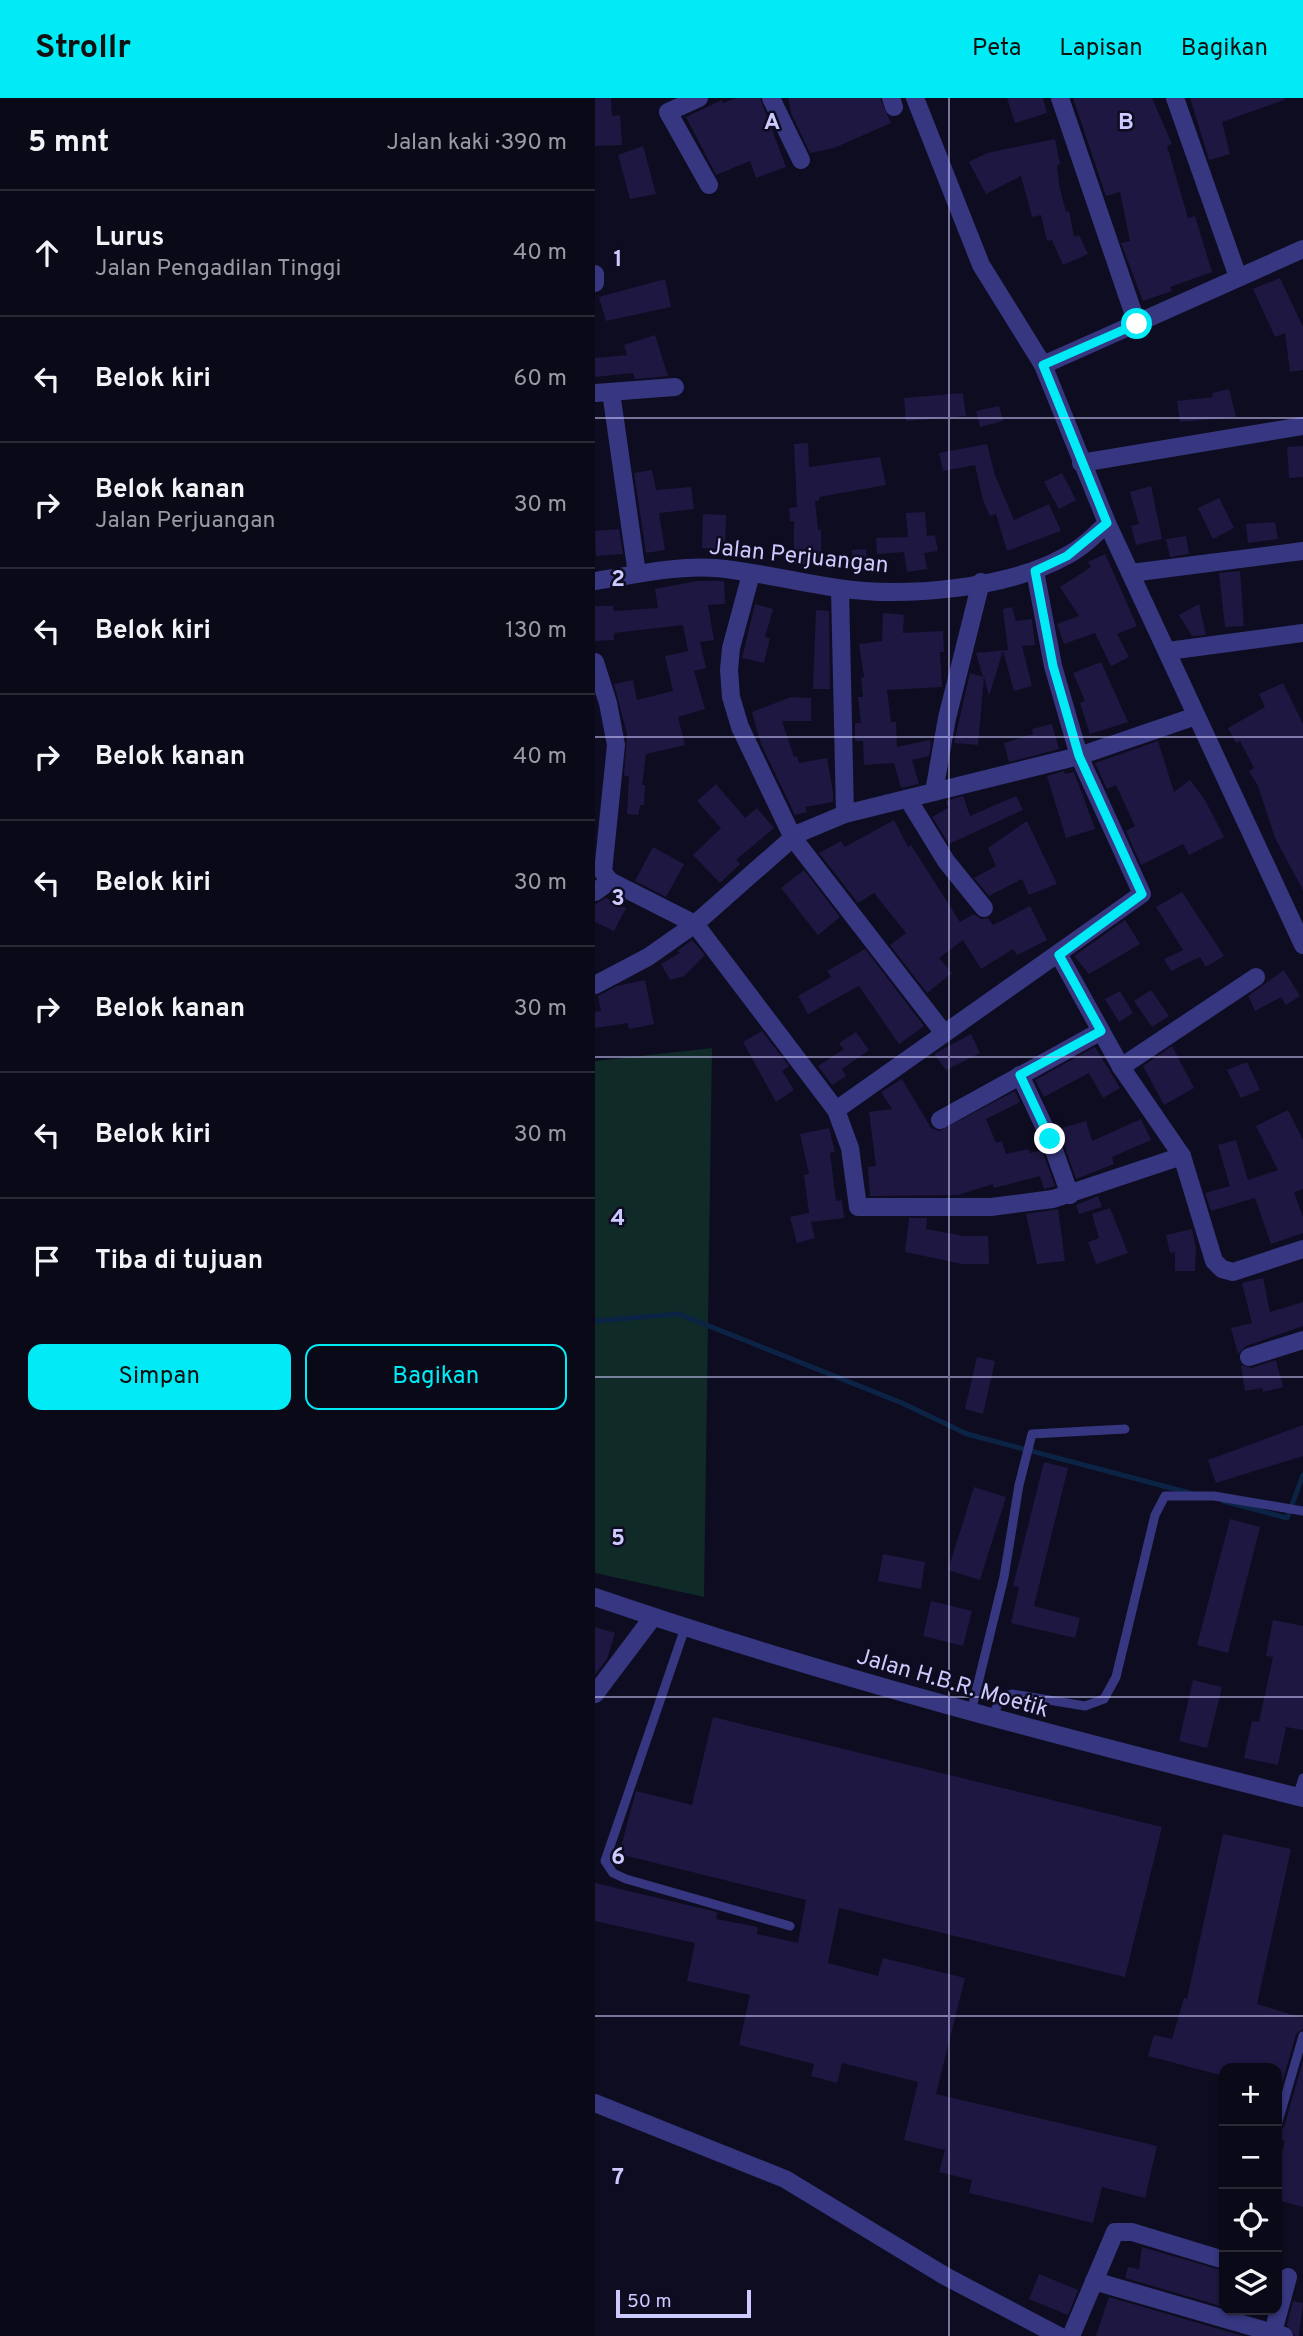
<!DOCTYPE html>
<html lang="id">
<meta charset="utf-8">
<style>
body{margin:0;font-family:Overpass,sans-serif;background:#131221;color:#f1f3f6}
.controls{position:absolute;right:21px;bottom:21px;display:grid;overflow:hidden;border-radius:14px;box-shadow:0 2px 5px #0004}
.controls button{width:63px;height:63px;display:grid;place-items:center;padding:0;border:0;border-bottom:2px solid #2a2a37;background:#0a0918;color:#f1f3f6;font:35px sans-serif}
.scale{position:absolute;left:21px;bottom:18px;width:135px;box-sizing:border-box;padding-left:7px;border:4px solid #cdcaff;border-top:0;font-size:19px;line-height:24px;white-space:nowrap;color:#cdcaff;-webkit-text-stroke:5px #0e0c20;paint-order:stroke}
.stop{position:absolute;width:21px;height:21px;margin:-16px;border:5px solid #00ebf5;border-radius:50%;background:#fff}
.stop.end{background:#00ebf5;border-color:#fff;box-shadow:0 2px 7px #0008}
.list{margin:0;padding:0;list-style:none}
h2{display:flex;justify-content:space-between;align-items:center;height:91px;margin:0;padding:0 28px;font-size:30px}
h2 small{font-size:23px;font-weight:400;color:#999aa2}
.list li{display:grid;grid-template-columns:46px 1fr auto;gap:21px;align-items:center;box-sizing:border-box;height:126px;padding:0 28px;border-top:2px solid #2a2a37}
.list b{display:block;font-size:26px;white-space:nowrap}
.list p{margin:0;font-size:23px;white-space:nowrap;color:#999aa2}
.list em{font-size:23px;font-style:normal;color:#999aa2}
.actions{display:flex;gap:14px;padding:21px 28px}
.actions a{flex:1;padding:16px 0;border:2px solid #00ebf5;border-radius:14px;text-align:center;font-size:24px;color:#00ebf5}
.actions .main{background:#00ebf5;color:#111}
.icon{flex:none;width:38px;height:38px;fill:none;stroke:currentColor;stroke-width:2;stroke-linecap:round;stroke-linejoin:round}
.map{position:relative;flex:none;width:708px;height:2238px;overflow:hidden}
header{display:flex;align-items:center;gap:42px;box-sizing:border-box;height:98px;padding:0 35px;background:#00ebf5;color:#111}
header strong{font-size:33px}
nav{display:flex;gap:38px;margin-inline-start:auto;font-size:24px}
main{display:flex}
aside{flex:1;background:#0a0918}
.map>svg:first-child{display:block}
.green{fill:#0f2a27}
.lines{fill:none;stroke-linecap:round;stroke-linejoin:round}
.stream{stroke:#0b2445;stroke-width:5}
.building{fill:#1e1741}
.service{stroke:#363780;stroke-width:9}
.minor{stroke:#363780;stroke-width:18}
.tertiary{stroke:#363780;stroke-width:18}
.route{stroke:#00ebf5;stroke-width:9}
.grid{fill:none;stroke:#cdcaff;stroke-width:2;stroke-opacity:0.55}
.labels{text-anchor:middle;stroke-width:5;stroke-linejoin:round;paint-order:stroke}
.street-label{font-size:23px;fill:#cdcaff;stroke:#0e0c20}
.grid-label{font-size:23px;text-anchor:middle;font-weight:bold;fill:#cdcaff;stroke:#0e0c20;stroke-width:5;stroke-linejoin:round;paint-order:stroke}
</style>
<header>
<strong>Strollr</strong>
<nav><a>Peta</a><a>Lapisan</a><a>Bagikan</a></nav>
</header>
<main>
<aside>
<h2>5 mnt<small>Jalan kaki · 390 m</small></h2>
<ul class="list">
<li><svg class="icon" aria-label="ahead" viewBox="0 0 24 24"><path d="M12 20V5M6 11l6-6 6 6"/></svg><div><b>Lurus</b><p>Jalan Pengadilan Tinggi</p></div><em>40 m</em></li>
<li><svg class="icon" aria-label="left" viewBox="0 0 24 24"><path d="M17 20v-9H6M10 6l-5 5 5 5"/></svg><div><b>Belok kiri</b></div><em>60 m</em></li>
<li><svg class="icon" aria-label="right" viewBox="0 0 24 24"><path d="M7 20v-9h11M14 6l5 5-5 5"/></svg><div><b>Belok kanan</b><p>Jalan Perjuangan</p></div><em>30 m</em></li>
<li><svg class="icon" aria-label="left" viewBox="0 0 24 24"><path d="M17 20v-9H6M10 6l-5 5 5 5"/></svg><div><b>Belok kiri</b></div><em>130 m</em></li>
<li><svg class="icon" aria-label="right" viewBox="0 0 24 24"><path d="M7 20v-9h11M14 6l5 5-5 5"/></svg><div><b>Belok kanan</b></div><em>40 m</em></li>
<li><svg class="icon" aria-label="left" viewBox="0 0 24 24"><path d="M17 20v-9H6M10 6l-5 5 5 5"/></svg><div><b>Belok kiri</b></div><em>30 m</em></li>
<li><svg class="icon" aria-label="right" viewBox="0 0 24 24"><path d="M7 20v-9h11M14 6l5 5-5 5"/></svg><div><b>Belok kanan</b></div><em>30 m</em></li>
<li><svg class="icon" aria-label="left" viewBox="0 0 24 24"><path d="M17 20v-9H6M10 6l-5 5 5 5"/></svg><div><b>Belok kiri</b></div><em>30 m</em></li>
<li><svg class="icon" aria-label="arrive" viewBox="0 0 24 24"><path d="M6 21V4h12l-3 4 3 4H6"/></svg><div><b>Tiba di tujuan</b></div></li>
</ul>
<div class="actions"><a class="main">Simpan</a><a>Bagikan</a></div>
</aside>
<div class="map">
<svg width="708" height="2238" viewBox="0 0 708 2238">
<rect width="100%" height="100%" fill="#0e0c20"/>
<!-- green -->
<polygon class="green" points="117,950 109,1499 0,1475 0,963"/>
<g class="lines">
<!-- stream -->
<g class="stream">
<polyline points="0,1223 84,1216 307,1305 372,1336 595,1395"/>
<polyline points="628,1403 692,1420 708,1377"/>
</g>
</g>
<!-- building -->
<g class="building">
<polygon points="0,0 16,0 17,18 25,17 27,47 0,48"/>
<polygon points="141,0 165,0 191,69 161,80 155,63 121,77 91,19 127,2 128,5"/>
<polygon points="193,0 285,0 296,25 239,50 215,55 196,15"/>
<polygon points="412,0 448,0 452,15 420,25"/>
<polygon points="478,0 557,0 577,46 572,48 593,120 600,118 617,174 575,189 577,193 548,203 526,145 535,143 525,94 511,98"/>
<polygon points="595,0 689,0 689,2 627,24 635,56 614,62"/>
<polygon points="460,41 465,66 462,67 464,87 471,114 474,113 479,139 484,137 493,156 468,167 457,142 452,143 446,117 437,119 426,78 391,96 374,64 392,55"/>
<polygon points="48,48 61,96 35,101 23,57"/>
<polygon points="685,180 708,229 708,272 695,274 690,235 680,239 658,191"/>
<polygon points="70,181 76,209 11,223 4,199"/>
<polygon points="60,237 73,278 40,281 38,275 0,279 0,260 32,257 29,247"/>
<polygon points="634,291 641,319 585,324 582,303 618,299 617,295"/>
<polygon points="368,295 371,318 311,323 309,300"/>
<polygon points="404,308 408,323 385,329 381,313"/>
<polygon points="213,345 214,369 285,359 291,387 224,399 224,403 220,403 223,432 226,432 226,467 199,466 199,423 195,423 194,410 202,409 199,346"/>
<polygon points="392,346 400,377 419,422 454,406 466,433 412,453 401,416 395,418 388,402 380,367 348,373 344,355"/>
<polygon points="708,348 708,379 694,380 692,349"/>
<polygon points="57,372 61,392 96,389 99,411 64,415 70,452 51,455 39,375"/>
<polygon points="467,375 481,402 464,411 449,384"/>
<polygon points="556,388 567,441 541,447 536,428 544,426 535,394"/>
<polygon points="624,400 639,430 618,441 603,410"/>
<polygon points="330,414 332,438 340,437 343,453 329,455 332,471 312,474 309,454 282,456 281,440 313,439 311,415"/>
<polygon points="108,416 131,417 130,451 107,450"/>
<polygon points="680,424 683,441 653,445 651,426"/>
<polygon points="24,431 28,456 1,458 0,433"/>
<polygon points="591,438 594,456 575,459 571,441"/>
<polygon points="271,451 273,473 258,474 257,452"/>
<polygon points="510,456 542,528 522,536 534,559 516,568 500,535 469,546 462,526 484,518 465,489 496,469 493,464"/>
<polygon points="645,473 649,528 630,529 624,475"/>
<polygon points="102,483 129,483 130,506 113,507 119,542 105,544 111,570 99,573 110,611 83,619 90,647 51,656 47,687 50,687 49,707 45,707 43,717 32,716 34,678 29,678 32,636 19,586 38,582 42,602 78,593 70,558 93,553 88,527 19,535 19,542 0,543 0,508 18,508 19,513 63,510 60,491"/>
<polygon points="160,506 178,511 170,539 175,540 169,565 147,560"/>
<polygon points="604,506 611,537 597,538 584,517"/>
<polygon points="417,509 421,523 437,521 440,547 427,548 437,588 419,593 408,553 394,598 389,579 383,647 359,645 375,575 388,579 381,555 413,552 408,511"/>
<polygon points="221,512 234,513 235,591 218,591"/>
<polygon points="288,515 309,517 308,535 348,533 349,554 345,554 347,589 292,592 296,624 301,624 302,649 335,642 336,647 334,658 317,662 324,686 306,690 299,665 269,667 268,643 260,643 260,625 266,625 263,599 268,599 266,580 269,579 264,546 287,543"/>
<polygon points="506,564 533,624 495,636 485,605 490,603 478,575"/>
<polygon points="688,585 708,626 708,792 680,740 663,688 654,673 659,670 645,643 641,645 633,630 670,609 664,596"/>
<polygon points="196,599 216,600 216,623 187,623 199,659 202,658 204,665 232,660 238,694 238,704 210,709 212,714 200,717 166,646 157,614"/>
<polygon points="457,626 464,651 414,664 409,645 438,636 437,631"/>
<polygon points="563,643 579,694 595,682 610,702 629,739 594,757 588,746 546,767 531,733 540,728 521,687 512,691 500,665"/>
<polygon points="469,673 470,676 479,674 500,731 471,740 452,678"/>
<polygon points="121,686 150,720 162,710 179,730 141,762 145,766 125,785 98,757 126,730 102,703"/>
<polygon points="368,698 375,718 421,698 428,712 354,746 337,719 353,710 351,703"/>
<polygon points="299,722 313,749 316,747 365,824 379,816 386,821 393,820 398,827 435,808 452,842 422,857 418,851 386,871 368,842 344,860 357,875 332,895 295,847 311,835 279,795 263,805 224,755 246,743 250,749"/>
<polygon points="432,723 462,786 434,797 427,781 394,798 379,780 401,768 393,750"/>
<polygon points="58,749 89,766 71,799 40,783"/>
<polygon points="209,772 245,819 223,837 186,790"/>
<polygon points="587,794 629,858 611,869 605,859 576,873 569,861 588,852 561,809"/>
<polygon points="11,800 31,810 19,833 0,824 0,806"/>
<polygon points="530,822 545,846 494,876 479,858"/>
<polygon points="97,842 110,857 89,878 75,882 66,866 85,855 82,853"/>
<polygon points="270,851 329,928 304,946 264,888 213,916 203,898 236,879 232,873"/>
<polygon points="689,872 705,898 691,907 686,899 660,913 653,898"/>
<polygon points="50,882 59,926 34,931 33,925 0,930 0,914 6,913 3,898 22,888"/>
<polygon points="556,892 574,918 557,929 539,903"/>
<polygon points="525,893 538,915 524,924 510,901"/>
<polygon points="167,933 194,968 187,973 199,992 181,1004 148,944"/>
<polygon points="261,934 274,952 247,971 251,978 237,987 223,968 249,951 244,945"/>
<polygon points="376,936 385,955 351,972 339,956"/>
<polygon points="577,948 599,990 569,1007 548,968"/>
<polygon points="500,949 525,990 508,1000 494,975 449,999 440,982"/>
<polygon points="652,964 665,992 646,1000 632,972"/>
<polygon points="307,981 336,1030 344,1033 420,993 425,1004 391,1021 401,1045 407,1043 411,1056 434,1051 435,1055 447,1052 460,1088 449,1091 445,1078 399,1090 398,1086 363,1097 275,1098 273,1069 281,1068 274,1014 297,1011 286,994"/>
<polygon points="693,1012 708,1042 708,1091 699,1094 708,1119 708,1135 676,1146 660,1100 616,1113 610,1095 635,1088 623,1047 641,1042 653,1082 683,1072 661,1028"/>
<polygon points="546,1021 556,1042 517,1059 519,1066 481,1081 464,1031 491,1023 497,1043"/>
<polygon points="234,1030 240,1054 235,1055 241,1103 247,1102 249,1120 216,1124 220,1140 202,1145 195,1119 214,1115 209,1077 214,1076 205,1036"/>
<polygon points="503,1098 507,1109 484,1116 481,1107"/>
<polygon points="515,1110 533,1155 501,1166 493,1144 504,1140 497,1116"/>
<polygon points="463,1111 470,1163 442,1166 431,1116"/>
<polygon points="314,1120 332,1120 331,1131 369,1138 393,1138 394,1166 367,1166 310,1154"/>
<polygon points="597,1131 601,1150 600,1173 580,1173 580,1154 575,1155 571,1137"/>
<polygon points="668,1180 675,1214 708,1204 708,1228 651,1248 643,1256 636,1230 657,1225 647,1185"/>
<polygon points="382,1259 400,1263 388,1316 370,1311"/>
<polygon points="681,1262 688,1289 668,1294 667,1290 650,1293 646,1267 657,1270"/>
<polygon points="708,1327 708,1358 621,1385 613,1362"/>
<polygon points="449,1364 473,1370 439,1508 485,1520 480,1540 416,1525 424,1489 418,1488"/>
<polygon points="379,1389 411,1399 385,1482 353,1472"/>
<polygon points="635,1421 665,1429 633,1555 602,1547"/>
<polygon points="288,1456 330,1464 326,1491 283,1483"/>
<polygon points="336,1503 377,1513 368,1548 328,1538"/>
<polygon points="678,1522 708,1528 708,1632 691,1629 683,1667 649,1660 657,1623 664,1624 678,1559 671,1558"/>
<polygon points="0,1529 20,1535 12,1561 0,1577"/>
<polygon points="598,1582 627,1589 612,1650 584,1643"/>
<polygon points="118,1619 567,1729 530,1879 244,1810 233,1865 283,1878 288,1860 370,1880 341,1996 562,2048 550,2100 507,2089 498,2125 374,2095 377,2082 344,2074 350,2052 309,2042 323,1984 247,1965 242,1985 216,1978 219,1966 144,1947 155,1897 92,1883 100,1845 0,1823 0,1785 122,1814 121,1821 163,1829 162,1836 203,1845 211,1802 24,1756 41,1693 97,1707"/>
<polygon points="628,1736 696,1751 662,1906 708,1920 708,1931 701,1936 682,2003 682,1970 629,1970 629,1978 553,1958 559,1937 577,1941 589,1900 592,1901"/>
<polygon points="708,1963 708,2109 682,2102 682,2072 690,2043 682,2042 682,2034 689,2029"/>
<polygon points="547,2149 629,2173 629,2209 530,2180 533,2169 544,2171"/>
<polygon points="444,2176 483,2192 473,2217 434,2201"/>
<polygon points="514,2199 648,2238 501,2238"/>
<polygon points="698,2203 708,2205 704,2238 700,2238 692,2227"/>
</g>
<g class="lines">
<!-- service -->
<g class="service">
<polyline points="90,1530 10,1763 18,1775 31,1781 195,1828"/>
<polyline points="376,1614 409,1479 424,1387 437,1336 530,1331"/>
<polyline points="396,1620 407,1599 417,1596 490,1608 509,1601 521,1579 560,1417 570,1398 619,1398 708,1413"/>
<polyline points="702,1699 708,1680"/>
<polyline points="682,2027 708,1938"/>
</g>
<!-- minor -->
<g class="minor">
<polyline points="104,0 73,14 114,87"/>
<polyline points="176,0 206,62"/>
<polyline points="296,0 299,9"/>
<polyline points="320,0 386,167 448,267 512,425 708,847"/>
<polyline points="465,0 542,226"/>
<polyline points="580,0 643,179"/>
<polyline points="0,176 0,185"/>
<polyline points="448,267 708,151"/>
<polyline points="16,294 42,476"/>
<polyline points="0,295 80,289"/>
<polyline points="486,365 708,328"/>
<polyline points="536,475 708,453"/>
<polyline points="156,476 136,550 134,572 136,599 145,629 198,740 348,934"/>
<path d="M 0,483 C 40,477 81,467 121,470 C 162,474 202,484 242,490 C 309,500 412,491 471,458 C 487,450 500,437 512,425"/>
<polyline points="245,491 250,716"/>
<polyline points="573,553 708,535"/>
<polyline points="0,564 13,605 21,647 8,774 15,783 100,826 241,1012 255,1050 263,1109 396,1109 458,1101 587,1058"/>
<polyline points="339,694 352,620 386,484"/>
<polyline points="313,701 351,763 389,810"/>
<polyline points="0,794 15,783"/>
<polyline points="464,857 526,969 587,1058 619,1163 627,1171 638,1174 708,1151"/>
<polyline points="0,887 53,859 100,826 202,736 250,716 484,658 601,618"/>
<polyline points="526,969 661,879"/>
<polyline points="425,977 455,1041 475,1097"/>
<polyline points="241,1012 547,796 484,658 458,568 440,473"/>
<polyline points="345,1022 506,933"/>
<polyline points="654,1259 708,1242"/>
<polyline points="0,1596 58,1519"/>
<polyline points="0,2005 190,2081 350,2178 464,2238"/>
<polyline points="499,2183 689,2238"/>
<polyline points="476,2238 520,2134 537,2134 629,2162"/>
<polyline points="677,2238 693,2179"/>
</g>
<!-- tertiary -->
<path class="tertiary" d="M 0,1499 C 233,1579 470,1640 708,1700"/>
</g>
<g class="lines">
<!-- route -->
<polyline class="route" points="455,1041 425,977 506,933 464,857 547,796 484,658 458,568 440,473 472,458 512,425 448,267 542,226"/>
</g>
<!-- grid -->
<path class="grid" d="M 354,0 L 354,2238M 0,320 L 708,320M 0,639 L 708,639M 0,959 L 708,959M 0,1279 L 708,1279M 0,1599 L 708,1599M 0,1918 L 708,1918"/>
<g class="labels">
<!-- street labels -->
<g class="street-label">
<text transform="translate(204 457) rotate(6)" y="8">Jalan Perjuangan</text>
<text transform="translate(358 1584) rotate(16)" y="8">Jalan H.B.R. Moetik</text>
</g>
</g>
<g class="grid-label">
<text x="177" y="31">A</text>
<text x="531" y="31">B</text>
<text x="23" y="168">1</text>
<text x="23" y="488">2</text>
<text x="23" y="807">3</text>
<text x="23" y="1127">4</text>
<text x="23" y="1447">5</text>
<text x="23" y="1766">6</text>
<text x="23" y="2086">7</text>
</g>
</svg>
<div class="controls">
<button>+</button>
<button>−</button>
<button><svg class="icon" aria-label="locate" viewBox="0 0 24 24"><circle cx="12" cy="12" r="6"/><path d="M12 2v4M12 18v4M2 12h4M18 12h4"/></svg></button>
<button><svg class="icon" aria-label="layers" viewBox="0 0 24 24"><path d="M12 4l9 5-9 5-9-5zM3 14l9 5 9-5"/></svg></button>
</div>
<div class="scale">50 m</div>
<div class="stop" style="left:542px;top:226px"></div>
<div class="stop end" style="left:455px;top:1041px"></div>
</div>
</main>
